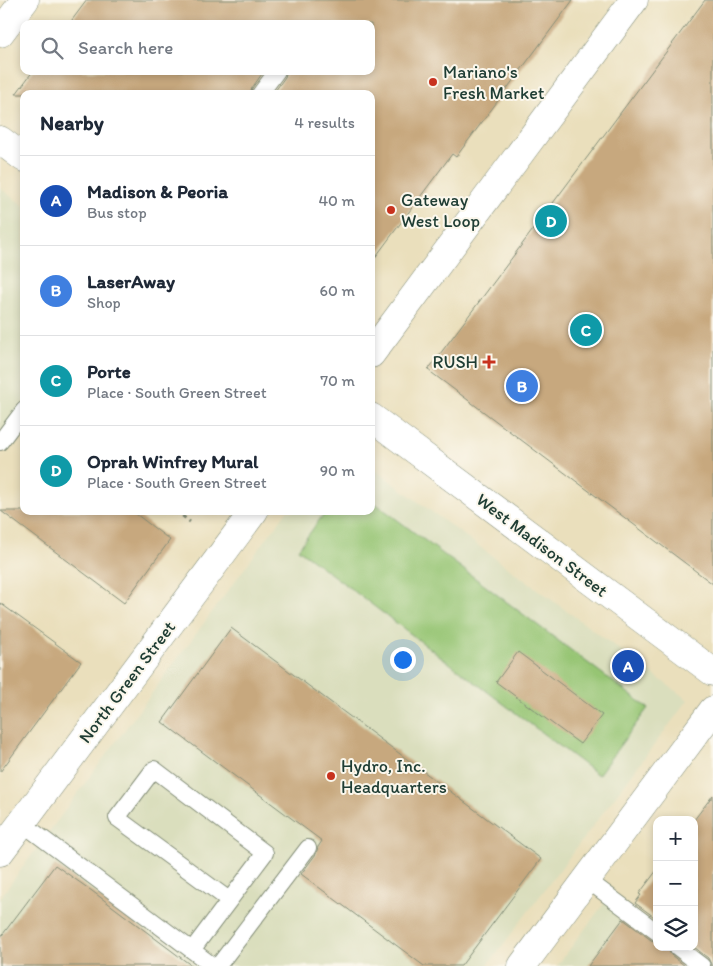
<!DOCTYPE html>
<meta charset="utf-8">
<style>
body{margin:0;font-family:Itim,sans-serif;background:#f6f6f7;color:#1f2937}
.controls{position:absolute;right:15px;bottom:15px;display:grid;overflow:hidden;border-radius:10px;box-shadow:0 2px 8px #0003}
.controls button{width:45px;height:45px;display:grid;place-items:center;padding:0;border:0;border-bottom:1px solid #e0e1e3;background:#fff;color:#1f2937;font:25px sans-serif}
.you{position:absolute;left:402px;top:659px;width:18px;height:18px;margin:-12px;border:4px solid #fff;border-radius:50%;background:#1a73e8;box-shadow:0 0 0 8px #1a73e833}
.badge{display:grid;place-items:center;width:32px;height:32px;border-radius:50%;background:#c8321e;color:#fff;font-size:16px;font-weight:700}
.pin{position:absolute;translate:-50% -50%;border:2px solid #fff;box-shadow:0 1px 5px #0006}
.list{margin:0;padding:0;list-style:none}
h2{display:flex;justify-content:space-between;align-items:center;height:65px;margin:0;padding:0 20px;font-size:21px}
h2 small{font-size:16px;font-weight:400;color:#747a83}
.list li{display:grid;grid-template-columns:32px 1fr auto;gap:15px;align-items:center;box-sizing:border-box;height:90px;padding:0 20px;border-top:1px solid #e0e1e3}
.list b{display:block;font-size:19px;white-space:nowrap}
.list p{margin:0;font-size:16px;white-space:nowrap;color:#747a83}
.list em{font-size:16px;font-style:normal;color:#747a83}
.icon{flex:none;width:28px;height:28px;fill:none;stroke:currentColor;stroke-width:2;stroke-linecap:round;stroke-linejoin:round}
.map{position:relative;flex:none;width:713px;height:966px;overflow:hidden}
.search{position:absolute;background:#fff;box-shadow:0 2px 8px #0003;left:20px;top:20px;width:355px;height:55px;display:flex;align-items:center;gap:12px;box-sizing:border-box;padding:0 18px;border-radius:10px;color:#747a83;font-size:19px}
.panel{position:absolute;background:#fff;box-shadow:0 2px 8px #0003;left:20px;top:90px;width:355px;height:425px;border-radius:10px}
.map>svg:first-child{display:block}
.built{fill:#dadebd}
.green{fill:#96c573;stroke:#5a8154}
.building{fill:#c7a87e}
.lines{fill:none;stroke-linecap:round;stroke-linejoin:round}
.service-casing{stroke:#848e78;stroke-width:18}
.minor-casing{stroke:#848e78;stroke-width:29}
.secondary-casing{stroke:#848e78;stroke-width:29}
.path{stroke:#848e78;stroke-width:3;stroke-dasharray:4 4;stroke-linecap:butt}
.service{stroke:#fff;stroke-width:16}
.minor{stroke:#fff;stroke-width:28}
.secondary{stroke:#fff;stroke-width:28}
.poi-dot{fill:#c8321e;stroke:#fbf7ec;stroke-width:2}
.labels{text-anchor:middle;stroke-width:4;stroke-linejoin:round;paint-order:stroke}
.poi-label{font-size:18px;fill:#1f3d34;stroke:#fbf7ec;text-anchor:start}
.street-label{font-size:18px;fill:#1f3d34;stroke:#fbf7ec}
</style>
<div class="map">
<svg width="713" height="966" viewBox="0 0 713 966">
<rect width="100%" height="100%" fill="#fbf7ec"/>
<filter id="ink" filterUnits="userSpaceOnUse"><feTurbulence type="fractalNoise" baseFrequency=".02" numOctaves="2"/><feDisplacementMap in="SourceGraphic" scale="10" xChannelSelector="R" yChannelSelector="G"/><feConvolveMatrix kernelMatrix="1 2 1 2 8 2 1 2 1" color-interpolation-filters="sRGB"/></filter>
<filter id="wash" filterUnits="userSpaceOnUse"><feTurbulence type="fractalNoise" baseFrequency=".0096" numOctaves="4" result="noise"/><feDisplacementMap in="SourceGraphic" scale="20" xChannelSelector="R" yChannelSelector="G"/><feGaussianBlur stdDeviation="1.12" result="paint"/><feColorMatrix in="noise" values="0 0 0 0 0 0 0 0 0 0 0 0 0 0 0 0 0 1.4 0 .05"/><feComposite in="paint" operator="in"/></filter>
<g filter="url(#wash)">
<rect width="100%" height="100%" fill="#eadfbc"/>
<!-- built -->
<g class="built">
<polygon points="0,188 24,206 24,410 0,442"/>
<polygon points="371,467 688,700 487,966 0,966 0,898 287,511 371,511"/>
<polygon points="609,897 657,932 657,947 677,947 702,966 557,966"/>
</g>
<!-- green -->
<polygon class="green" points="371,500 648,708 598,775 298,549 326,511 371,511"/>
<g id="blocks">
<!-- building -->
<g class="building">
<polygon points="87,0 573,0 456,157 452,154 371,263 371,94 273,94 285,77 287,71 371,71 371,24 69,24"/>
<polygon points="705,0 713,0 713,584 428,370"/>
<polygon points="33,71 264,71 252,88 250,94 16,94"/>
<polygon points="1,511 132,511 170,540 124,603"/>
<polygon points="0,603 81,662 0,772"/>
<polygon points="231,628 541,859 461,966 424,966 301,874 316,854 318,847 322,841 162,722"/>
<polygon points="518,652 602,715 580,744 496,682"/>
<polygon points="713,795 713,966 712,966 708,958 694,947 694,820"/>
<polygon points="55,865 92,891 192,966 0,966 0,938"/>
<polygon points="657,870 657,919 635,903 641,895 639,894"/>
<polygon points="623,919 651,940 657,942 657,947 667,947 671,955 685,966 588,966"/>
</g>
</g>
</g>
<g filter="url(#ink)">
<use href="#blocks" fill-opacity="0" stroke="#848e78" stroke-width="1"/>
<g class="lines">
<defs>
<g id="service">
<polyline points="260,94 277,71"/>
<polyline points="0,442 24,410"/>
<polyline points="22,823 213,966"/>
<polyline points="586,879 657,932"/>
<polyline points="677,947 702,966"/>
<polyline points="192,950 265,853 154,769 117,818 229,900"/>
<polyline points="218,966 308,848"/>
</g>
<g id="minor">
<polyline points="371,354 634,0"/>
<polyline points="0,852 254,511"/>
<polyline points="522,966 713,710"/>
</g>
<g id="secondary">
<polyline points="0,33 25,0"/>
<polyline points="0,140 24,158"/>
<polyline points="371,417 713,672"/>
</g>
</defs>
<!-- service casing -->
<use href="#service" class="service-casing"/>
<!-- minor casing -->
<use href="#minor" class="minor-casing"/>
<!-- secondary casing -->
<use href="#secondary" class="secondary-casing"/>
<!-- path -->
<polyline class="path" points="176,511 190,522"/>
<!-- service -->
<use href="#service" class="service"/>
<!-- minor -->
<use href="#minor" class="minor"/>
<!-- secondary -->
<use href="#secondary" class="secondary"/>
</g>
</g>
<!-- markers -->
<g class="poi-dot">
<circle cx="433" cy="82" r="5"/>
<circle cx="391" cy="210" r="5"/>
<path d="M486.5 354.5h5v5h5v5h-5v5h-5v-5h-5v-5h5z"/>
<circle cx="331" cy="776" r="5"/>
</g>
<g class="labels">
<!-- poi labels -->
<g class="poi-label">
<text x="443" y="78">Mariano's<tspan x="443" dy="21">Fresh Market</tspan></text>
<text x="401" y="206">Gateway<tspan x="401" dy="21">West Loop</tspan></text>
<text x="478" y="368" text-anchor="end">RUSH</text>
<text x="341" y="772">Hydro, Inc.<tspan x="341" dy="21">Headquarters</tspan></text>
</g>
<!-- street labels -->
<g class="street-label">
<text transform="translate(542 545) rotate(37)" y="6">West Madison Street</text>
<text transform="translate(127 682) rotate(-53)" y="6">North Green Street</text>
</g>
</g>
</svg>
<div class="controls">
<button>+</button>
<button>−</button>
<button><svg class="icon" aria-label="layers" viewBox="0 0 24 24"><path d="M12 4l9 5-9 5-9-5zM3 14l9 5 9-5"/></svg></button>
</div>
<div class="you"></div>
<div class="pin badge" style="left:628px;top:666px;background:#1a4fb4">A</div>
<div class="pin badge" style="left:522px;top:386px;background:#3f7fe0">B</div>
<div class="pin badge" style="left:586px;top:330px;background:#0f9aa8">C</div>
<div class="pin badge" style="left:551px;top:221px;background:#0f9aa8">D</div>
<div class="search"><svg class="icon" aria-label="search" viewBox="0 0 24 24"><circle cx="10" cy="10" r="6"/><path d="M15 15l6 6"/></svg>Search here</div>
<section class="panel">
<h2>Nearby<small>4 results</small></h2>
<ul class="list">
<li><span class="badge" style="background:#1a4fb4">A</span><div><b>Madison &amp; Peoria</b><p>Bus stop</p></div><em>40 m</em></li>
<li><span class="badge" style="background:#3f7fe0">B</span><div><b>LaserAway</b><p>Shop</p></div><em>60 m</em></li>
<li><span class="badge" style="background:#0f9aa8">C</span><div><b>Porte</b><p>Place · South Green Street</p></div><em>70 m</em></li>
<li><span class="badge" style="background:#0f9aa8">D</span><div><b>Oprah Winfrey Mural</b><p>Place · South Green Street</p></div><em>90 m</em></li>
</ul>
</section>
</div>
